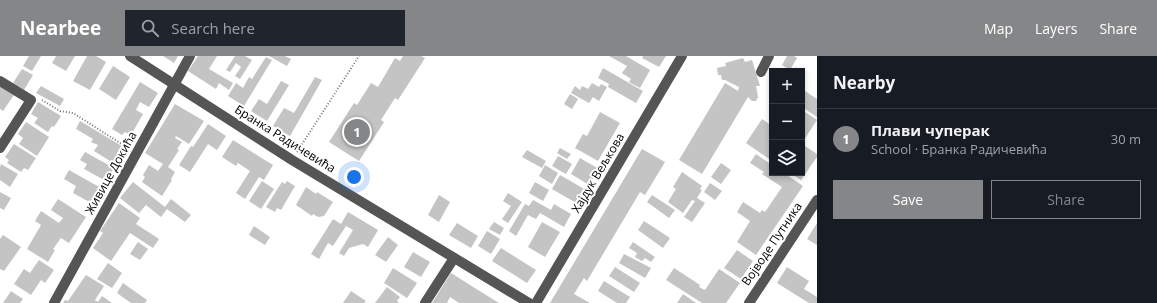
<!DOCTYPE html>
<meta charset="utf-8">
<style>
body{margin:0;font-family:"Open Sans",sans-serif;background:#20242c;color:#f1f3f6}
.controls{position:absolute;right:12px;top:12px;display:grid;overflow:hidden;border-radius:0px;box-shadow:0 2px 6px #0003}
.controls button{width:36px;height:36px;display:grid;place-items:center;padding:0;border:0;border-bottom:1px solid #363941;background:#171b24;color:#f1f3f6;font:20px sans-serif}
.you{position:absolute;left:354px;top:121px;width:14px;height:14px;margin:-10px;border:3px solid #fff;border-radius:50%;background:#1a73e8;box-shadow:0 0 0 6px #1a73e833}
.badge{display:grid;place-items:center;width:26px;height:26px;border-radius:50%;background:#858687;color:#fff;font-size:13px;font-weight:700}
.pin{position:absolute;translate:-50% -50%;border:2px solid #fff;box-shadow:0 1px 4px #0006}
.list{margin:0;padding:0;list-style:none}
h2{display:flex;justify-content:space-between;align-items:center;height:52px;margin:0;padding:0 16px;font-size:17px}
h2 small{font-size:13px;font-weight:400;color:#9ea1a6}
.list li{display:grid;grid-template-columns:26px 1fr auto;gap:12px;align-items:center;box-sizing:border-box;height:60px;padding:0 16px;border-top:1px solid #363941}
.list b{display:block;font-size:15px;white-space:nowrap}
.list p{margin:0;font-size:13px;white-space:nowrap;color:#9ea1a6}
.list em{font-size:13px;font-style:normal;color:#9ea1a6}
.actions{display:flex;gap:8px;padding:12px 16px}
.actions a{flex:1;padding:9px 0;border:1px solid #858687;border-radius:0px;text-align:center;font-size:14px;color:#858687}
.actions .main{background:#858687;color:#fff}
.icon{flex:none;width:22px;height:22px;fill:none;stroke:currentColor;stroke-width:2;stroke-linecap:round;stroke-linejoin:round}
.map{position:relative;flex:none;width:817px;height:247px;overflow:hidden}
header{display:flex;align-items:center;gap:24px;box-sizing:border-box;height:56px;padding:0 20px;background:#858687;color:#fff}
header strong{font-size:19px}
nav{display:flex;gap:22px;margin-inline-start:auto;font-size:14px}
.search{width:280px;height:36px;background:#20242c;display:flex;align-items:center;gap:10px;box-sizing:border-box;padding:0 14px;border-radius:0px;color:#9ea1a6;font-size:15px}
main{display:flex}
aside{flex:1;background:#171b24}
.map>svg:first-child{display:block}
.building{fill:#c4c4c4}
.lines{fill:none;stroke-linecap:round;stroke-linejoin:round}
.path{stroke:#777;stroke-width:2;stroke-dasharray:1 2;stroke-linecap:butt}
.minor{stroke:#555;stroke-width:10}
.labels{text-anchor:middle;stroke-width:4;stroke-linejoin:round;paint-order:stroke}
.street-label{font-size:12px;fill:#000;stroke:#fff}
</style>
<header>
<strong>Nearbee</strong>
<div class="search"><svg class="icon" aria-label="search" viewBox="0 0 24 24"><circle cx="10" cy="10" r="6"/><path d="M15 15l6 6"/></svg>Search here</div>
<nav><a>Map</a><a>Layers</a><a>Share</a></nav>
</header>
<main>
<div class="map">
<svg width="817" height="247" viewBox="0 0 817 247">
<rect width="100%" height="100%" fill="#fff"/>
<!-- building -->
<g class="building">
<polygon points="29,0 41,0 32,15 23,10"/>
<polygon points="56,0 75,0 66,15 52,7"/>
<polygon points="87,0 96,0 106,6 90,34 73,25"/>
<polygon points="163,0 178,0 174,7"/>
<polygon points="198,0 217,0 209,13 233,27 229,34 219,27 216,33 188,15"/>
<polygon points="235,0 245,0 252,4 240,23 235,20 241,11 236,7 230,16 226,14"/>
<polygon points="269,0 285,0 291,3 287,10"/>
<polygon points="403,0 421,0 425,2 398,44 395,42 381,64 384,66 359,105 329,86 354,47 357,49 371,27 378,31 395,2 400,5"/>
<polygon points="609,0 626,0 650,14 640,32 629,26 631,23 622,17 627,10"/>
<polygon points="643,0 666,0 659,11 642,2"/>
<polygon points="787,0 794,0 797,2 790,14 782,9"/>
<polygon points="266,1 272,4 244,50 228,40 236,27 243,32 249,21 252,23"/>
<polygon points="743,2 745,6 752,4 760,30 756,30 758,41 756,45 752,45 748,41 702,118 679,104 725,27 738,35 739,31 725,24 722,24 721,19 718,19 717,12 726,10 725,7"/>
<polygon points="113,10 130,21 116,44 99,33"/>
<polygon points="603,12 643,35 636,47 608,31 609,28 598,22"/>
<polygon points="22,13 33,19 24,34 13,27"/>
<polygon points="315,21 322,24 290,80 273,70 284,52 294,57"/>
<polygon points="281,25 289,29 267,65 251,55 259,43 267,48"/>
<polygon points="140,26 158,37 149,51 140,46 136,54 143,58 131,79 125,76 122,79 112,73"/>
<polygon points="592,27 599,31 601,28 607,31 599,45 593,41 589,47 571,37 575,30 580,34 582,30 588,33"/>
<polygon points="0,30 14,39 3,55 0,53"/>
<polygon points="41,30 64,43 60,50 36,37"/>
<polygon points="802,33 817,43 817,61 802,51"/>
<polygon points="570,38 578,43 572,53 564,48"/>
<polygon points="38,46 61,60 54,71 52,70 48,76 34,67 38,62 31,58"/>
<polygon points="175,48 204,65 189,88 176,80 175,82 182,86 177,93 179,94 168,111 175,116 171,123 172,124 162,140 142,126 145,121 143,119 149,109 158,115 163,108 145,97"/>
<polygon points="802,54 817,64 802,87"/>
<polygon points="600,56 620,67 598,105 575,92 583,78 587,80"/>
<polygon points="762,63 772,70 772,105 746,87"/>
<polygon points="80,65 125,92 115,108 94,95 98,89 91,86 93,83 76,73"/>
<polygon points="26,66 49,81 37,100 19,88 23,82 18,78"/>
<polygon points="208,68 226,80 217,94 208,88 190,116 179,109 191,90 193,91"/>
<polygon points="233,84 273,109 264,124 259,121 245,143 236,137 250,115 238,107 236,110 222,101"/>
<polygon points="14,88 36,102 28,114 24,112 21,116 7,107 9,104 5,101"/>
<polygon points="802,88 817,98 817,101 801,124 790,117 802,117"/>
<polygon points="560,92 571,98 567,103 557,97"/>
<polygon points="642,93 665,106 645,139 640,136 587,225 584,222 574,238 590,247 550,247"/>
<polygon points="527,94 546,105 542,112 522,101"/>
<polygon points="85,96 114,112 106,125 84,113 87,108 80,104"/>
<polygon points="756,98 772,109 772,117 784,117 803,130 756,199 737,186 750,165 737,156 743,146 760,157 762,154 765,156 782,131 762,118 764,116 750,107"/>
<polygon points="558,100 572,108 566,118 552,110"/>
<polygon points="580,102 599,113 589,129 571,118"/>
<polygon points="721,107 731,114 721,128 711,121"/>
<polygon points="1,108 18,118 10,131 0,124 0,111"/>
<polygon points="545,109 558,117 552,128 539,120"/>
<polygon points="69,114 101,132 93,148 73,137 76,130 64,123"/>
<polygon points="682,116 702,130 700,133 702,134 697,142 705,147 692,166 684,161 695,145 692,144 683,157 668,146 676,133 673,131"/>
<polygon points="560,119 586,134 578,148 552,133"/>
<polygon points="262,125 274,133 261,153 249,145"/>
<polygon points="287,125 295,130 281,154 277,152 275,156 266,151 282,126 285,128"/>
<polygon points="133,126 165,151 171,143 191,159 185,166 167,153 161,161 146,149 139,157 120,142"/>
<polygon points="535,126 549,134 543,145 529,137"/>
<polygon points="710,127 722,135 715,144 704,136"/>
<polygon points="306,131 316,138 317,136 333,146 324,160 318,161 313,158 312,160 296,149"/>
<polygon points="0,136 11,142 4,154 0,152"/>
<polygon points="508,137 522,146 508,167 502,163 511,150 503,145"/>
<polygon points="439,139 450,146 439,166 428,159"/>
<polygon points="652,139 675,154 669,162 647,146"/>
<polygon points="58,143 86,161 69,187 61,182 53,193 55,194 48,206 27,193 41,169 35,165 41,155 59,167 63,162 51,154"/>
<polygon points="533,144 551,154 554,148 571,158 564,171 540,157 536,163 528,159 516,180 509,175 525,148 529,150"/>
<polygon points="119,147 140,162 136,168 159,183 153,192 130,177 111,205 93,192 103,177 100,175"/>
<polygon points="348,156 378,174 368,191 363,188 349,192 344,200 339,197 353,174 346,170 333,190 328,187 319,203 311,198 333,163 341,168"/>
<polygon points="644,165 670,182 663,192 638,174"/>
<polygon points="494,166 504,172 500,179 489,173"/>
<polygon points="542,166 560,176 545,201 528,191"/>
<polygon points="457,167 478,180 471,192 449,179"/>
<polygon points="817,167 817,189 807,183"/>
<polygon points="254,170 270,181 265,189 249,179"/>
<polygon points="487,175 500,183 491,198 478,190"/>
<polygon points="3,179 21,191 4,215 0,213 0,183"/>
<polygon points="388,181 398,189 386,206 375,199"/>
<polygon points="138,186 148,193 140,204 130,198"/>
<polygon points="633,186 655,201 651,206 645,202 642,205 635,201 637,197 629,192"/>
<polygon points="501,192 536,214 527,227 492,205"/>
<polygon points="737,194 753,205 741,223 724,212"/>
<polygon points="413,196 430,206 421,221 404,211"/>
<polygon points="624,198 651,212 645,222 619,207"/>
<polygon points="39,204 54,214 45,227 41,224 31,239 14,228 24,213 30,217"/>
<polygon points="108,207 122,217 112,232 97,223"/>
<polygon points="615,211 640,227 634,236 609,220"/>
<polygon points="787,211 809,225 804,233 817,241 817,247 809,247 777,227"/>
<polygon points="393,212 417,227 407,242 384,227"/>
<polygon points="674,212 700,229 699,231 705,234 719,213 740,227 726,247 702,247 666,224"/>
<polygon points="451,217 478,234 499,247 459,247 450,241 447,247 432,247"/>
<polygon points="86,219 104,230 95,244 98,246 102,240 112,247 63,247 65,244 68,245"/>
<polygon points="604,225 630,241 626,247 617,247 598,235"/>
<polygon points="123,227 147,244 145,247 131,247 117,237"/>
<polygon points="387,231 400,241 397,245 399,247 375,247"/>
<polygon points="11,235 23,243 20,247 3,247"/>
<polygon points="351,235 366,245 364,247 343,247"/>
<polygon points="683,238 696,247 677,247"/>
</g>
<g class="lines">
<!-- path -->
<g class="path">
<polyline points="42,44 60,55 73,57 128,92"/>
<polyline points="297,96 359,0"/>
</g>
<!-- minor -->
<g class="minor">
<polyline points="130,0 292,104 529,247"/>
<polyline points="761,16 769,0"/>
<polyline points="0,25 31,44 0,92"/>
<polyline points="54,247 190,0"/>
<polyline points="425,247 454,202"/>
<polyline points="536,247 682,0"/>
<polyline points="749,247 817,144"/>
</g>
</g>
<g class="labels">
<!-- street labels -->
<g class="street-label">
<text transform="translate(285 83) rotate(32)" y="4">Бранка Радичевића</text>
<text transform="translate(111 117) rotate(-61)" y="4">Живице Докића</text>
<text transform="translate(598 117) rotate(-59)" y="4">Хајдук Вељкова</text>
<text transform="translate(772 188) rotate(-56)" y="4">Војводе Путника</text>
</g>
</g>
</svg>
<div class="controls">
<button>+</button>
<button>−</button>
<button><svg class="icon" aria-label="layers" viewBox="0 0 24 24"><path d="M12 4l9 5-9 5-9-5zM3 14l9 5 9-5"/></svg></button>
</div>
<div class="you"></div>
<div class="pin badge" style="left:357px;top:76px">1</div>
</div>
<aside>
<h2>Nearby<small></small></h2>
<ul class="list">
<li><span class="badge">1</span><div><b>Плави чуперак</b><p>School · Бранка Радичевића</p></div><em>30 m</em></li>
</ul>
<div class="actions"><a class="main">Save</a><a>Share</a></div>
</aside>
</main>
